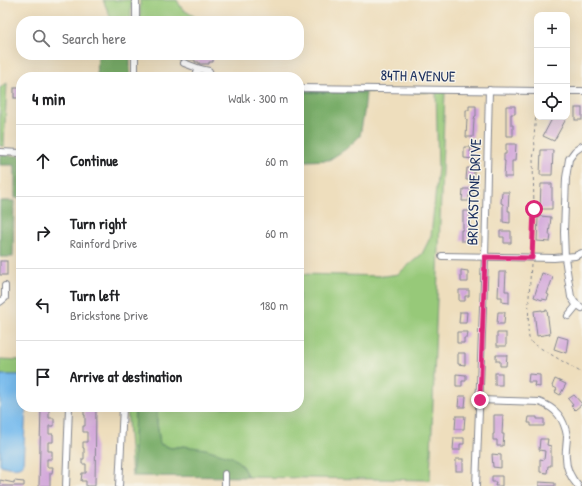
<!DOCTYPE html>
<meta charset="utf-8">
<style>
body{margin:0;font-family:"Patrick Hand",sans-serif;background:#f2f2f2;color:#202124}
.controls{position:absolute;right:12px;top:12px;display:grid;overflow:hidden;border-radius:8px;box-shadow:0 4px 16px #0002}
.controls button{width:36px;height:36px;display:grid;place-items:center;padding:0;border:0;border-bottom:1px solid #e0e0e0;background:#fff;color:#202124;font:20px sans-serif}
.stop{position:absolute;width:12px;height:12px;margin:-9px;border:3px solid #db2777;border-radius:50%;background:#fff}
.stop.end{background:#db2777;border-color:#fff;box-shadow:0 1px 4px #0008}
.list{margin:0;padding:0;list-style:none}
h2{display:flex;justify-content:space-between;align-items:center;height:52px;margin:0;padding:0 16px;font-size:17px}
h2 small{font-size:13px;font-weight:400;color:#757577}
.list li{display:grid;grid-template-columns:26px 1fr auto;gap:12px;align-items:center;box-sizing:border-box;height:72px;padding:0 16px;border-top:1px solid #e0e0e0}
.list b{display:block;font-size:15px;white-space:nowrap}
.list p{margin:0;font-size:13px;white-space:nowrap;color:#757577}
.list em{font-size:13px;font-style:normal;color:#757577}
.icon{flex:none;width:22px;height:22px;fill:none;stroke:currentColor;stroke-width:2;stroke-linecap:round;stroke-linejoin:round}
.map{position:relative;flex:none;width:582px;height:486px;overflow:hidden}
.search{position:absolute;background:#fff;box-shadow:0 4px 16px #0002;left:16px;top:16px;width:288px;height:44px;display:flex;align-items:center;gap:10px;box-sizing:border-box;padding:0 14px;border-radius:16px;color:#757577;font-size:15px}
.panel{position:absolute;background:#fff;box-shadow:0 4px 16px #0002;left:16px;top:72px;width:288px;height:340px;border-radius:16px}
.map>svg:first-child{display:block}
.green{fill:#97c979;stroke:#597c6c}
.forest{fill:#79ad69;stroke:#4a6e64}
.water{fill:#78bcee;stroke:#4a76a6}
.building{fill:#d1a4da}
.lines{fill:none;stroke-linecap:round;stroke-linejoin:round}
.minor-casing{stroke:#84868e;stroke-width:8}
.path{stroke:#84868e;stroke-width:1;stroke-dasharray:3 3;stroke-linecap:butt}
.minor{stroke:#fff;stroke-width:6}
.route{stroke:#db2777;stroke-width:5}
.labels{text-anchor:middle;stroke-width:3;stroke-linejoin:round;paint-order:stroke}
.street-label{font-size:15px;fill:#1b2f5e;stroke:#f7f3e8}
</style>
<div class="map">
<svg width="582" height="486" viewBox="0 0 582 486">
<rect width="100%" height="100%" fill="#f7f3e8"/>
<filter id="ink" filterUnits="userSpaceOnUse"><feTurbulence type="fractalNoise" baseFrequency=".025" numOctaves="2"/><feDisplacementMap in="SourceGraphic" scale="8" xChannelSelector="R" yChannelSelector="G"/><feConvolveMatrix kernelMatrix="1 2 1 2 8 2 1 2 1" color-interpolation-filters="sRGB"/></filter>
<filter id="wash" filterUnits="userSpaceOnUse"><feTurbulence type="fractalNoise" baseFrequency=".012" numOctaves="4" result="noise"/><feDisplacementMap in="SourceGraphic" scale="16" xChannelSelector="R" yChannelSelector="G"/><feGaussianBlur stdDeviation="0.9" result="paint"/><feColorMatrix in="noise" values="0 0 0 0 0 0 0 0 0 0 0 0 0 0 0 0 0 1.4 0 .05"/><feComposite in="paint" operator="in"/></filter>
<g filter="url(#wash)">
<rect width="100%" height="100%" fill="#eedebd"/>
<!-- green -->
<g class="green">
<polygon points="103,0 131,0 131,21 112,21"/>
<polygon points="140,0 177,0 182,9 202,21 140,21"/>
<polygon points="7,83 4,146 0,146 0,88"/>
<polygon points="299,90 445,92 430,480 248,477 241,464 184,446 171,448 160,444 157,423 157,407 299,407 299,274 385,276 398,274 422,254 431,236 438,168 436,92 299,92"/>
<polygon points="0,359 21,360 21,375 0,375"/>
<polygon points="127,407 135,407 133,476 132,476"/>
</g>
<!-- forest -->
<g class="forest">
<polygon points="98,55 130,55 130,77 97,77"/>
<polygon points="299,92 366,93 364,113 360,136 346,149 329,160 307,161 299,159"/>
<polygon points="0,155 21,156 21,198 15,198 15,165 0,165"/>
<polygon points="0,201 14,201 13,257 0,257"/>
<polygon points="135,407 157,407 157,423 160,444 171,448 184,446 206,449 232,457 241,464 248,477 133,476"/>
</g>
<!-- water -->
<path class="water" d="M 0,375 L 21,375 L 21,407 L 26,407 L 23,465 C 16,470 8,467 0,465 Z"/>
<g id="blocks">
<!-- building -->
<g class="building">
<polygon points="179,55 213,55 213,62 209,62 209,64 199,64 199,62 195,62 195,60 184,59 179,60"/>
<rect x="14" y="88" width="6" height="10"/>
<polygon points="469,106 476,106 476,116 475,116 474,119 473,137 466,137 467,119 466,119 466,110 469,110"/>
<polygon points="506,106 515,106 515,114 511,114 511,125 513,125 513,136 506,136"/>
<rect x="575" y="108" width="7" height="12"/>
<polygon points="553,117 562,117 566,119 554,141 543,136"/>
<polygon points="506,144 516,144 515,161 512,161 512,177 504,177 505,161 504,161 504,154 506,154"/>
<polygon points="464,147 471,147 470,152 474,152 474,159 464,158"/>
<polygon points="541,150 553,150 552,175 540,175"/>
<polygon points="467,168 474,168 474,180 466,180"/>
<polygon points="541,184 552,184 552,209 540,209"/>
<polygon points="463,189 473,189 473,196 469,195 469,201 462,201"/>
<polygon points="502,192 509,192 508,211 510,211 510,223 503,222 503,204 501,203"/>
<polygon points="463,211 470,211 470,230 471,230 471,236 467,236 467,241 461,241 461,230 463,230"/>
<polygon points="540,216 551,217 549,235 551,235 550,242 537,241 538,217 540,218"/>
<polygon points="500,231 511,231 511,243 504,243 504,237 500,237"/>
<rect x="0" y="261" width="7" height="14"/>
<polygon points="461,270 468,271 468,282 461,282"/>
<polygon points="499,272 506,272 505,291 509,291 509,303 502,302 502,297 498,297"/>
<polygon points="542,273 553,277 547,294 549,295 547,300 542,299 542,300 534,297"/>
<polygon points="459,290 469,290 469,296 465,296 465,301 459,301"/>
<polygon points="542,310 542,311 547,310 550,334 537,336 534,311"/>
<polygon points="460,312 467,312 466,323 459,323"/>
<polygon points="498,312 505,312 504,324 497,324"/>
<polygon points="457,332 468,332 467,338 464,338 464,343 457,343"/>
<rect x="497" y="333" width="9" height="13"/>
<polygon points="558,336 568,339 566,353 554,349"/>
<polygon points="458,353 465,353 465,365 458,364"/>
<polygon points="496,355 507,355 506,366 500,366 500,361 496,361"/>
<rect x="495" y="373" width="7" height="12"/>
<polygon points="456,374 466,375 466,381 462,381 462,386 456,386"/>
<polygon points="529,374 540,375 540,387 534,386 535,382 528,382"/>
<polygon points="555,379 566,384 560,395 555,392 557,389 552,386"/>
<polygon points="574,395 582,404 575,410 571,406 573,405 568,399"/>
<polygon points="459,396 466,396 465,407 458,407"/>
<polygon points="41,407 49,407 49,418 54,418 54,426 49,426 49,434 53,434 53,442 48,442 48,451 52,451 52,459 47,459 47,467 53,467 52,473 50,473 50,486 39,486"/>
<polygon points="84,407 96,407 95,486 86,486 86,481 81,481 82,473 86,473 86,464 82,464 82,459 84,459 84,448 83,448 83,442 87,442 87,432 83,432 83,426 85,426 85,415 84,415"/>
<polygon points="494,415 503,415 502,434 504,434 503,446 497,446 497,440 493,440 493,434 494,434"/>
<polygon points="456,416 465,416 464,429 455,429"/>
<polygon points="529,417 537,417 537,419 544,419 544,426 531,426 531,423 528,423"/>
<polygon points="454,438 464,438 464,444 460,444 460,450 453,450"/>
<polygon points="540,439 548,439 547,445 551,446 551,466 548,466 547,473 540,472 540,459 544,460 545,451 539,450"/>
<polygon points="492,454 501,455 501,468 493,467"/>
<rect x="456" y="459" width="7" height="12"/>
<polygon points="492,476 502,476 502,486 495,486 496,482 492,482"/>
<polygon points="0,480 14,483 14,481 24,482 24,486 0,486"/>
<polygon points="539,482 555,483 555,486 539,486"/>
</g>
</g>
</g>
<g filter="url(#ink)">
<use href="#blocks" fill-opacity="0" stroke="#84868e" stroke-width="1"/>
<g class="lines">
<defs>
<g id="minor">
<polyline points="136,21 136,0"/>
<polyline points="184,63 200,69 209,71 211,77"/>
<polyline points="135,77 135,55"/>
<polyline points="197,77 197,72 200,69"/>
<polyline points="299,88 537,91"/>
<polyline points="567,91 582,91"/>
<polyline points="582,146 575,151 569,159 566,178 564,232 565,258 571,297 575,303 582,308"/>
<polyline points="0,152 21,153"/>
<polyline points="442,256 554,258 575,256 582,253"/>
<polyline points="0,302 5,298 5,286"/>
<polyline points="568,316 577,305"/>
<path d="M 480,400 L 539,402 C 556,408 564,418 567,436 C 567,443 565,451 566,458 C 566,469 571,478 578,486"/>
<polyline points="66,486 69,407"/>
<polyline points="119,486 123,407"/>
<polyline points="225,486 225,474"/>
<polyline points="476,486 485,257 489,90"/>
</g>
</defs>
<!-- minor casing -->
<use href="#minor" class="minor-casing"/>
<!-- path -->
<g class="path">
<polyline points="532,253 534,209 533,159 535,147 534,137 537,102"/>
<polyline points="531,264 529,297 528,329 529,338 532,343 582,373"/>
</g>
<!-- minor -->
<use href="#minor" class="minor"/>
</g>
</g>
<g class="lines" filter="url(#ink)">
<!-- route -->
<polyline class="route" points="480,400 485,257 532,258 534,209"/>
</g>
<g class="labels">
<!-- street labels -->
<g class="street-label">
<text transform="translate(418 76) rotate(1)" y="5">84TH AVENUE</text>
<text transform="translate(474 192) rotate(-88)" y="5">BRICKSTONE DRIVE</text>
</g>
</g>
</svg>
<div class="controls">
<button>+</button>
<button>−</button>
<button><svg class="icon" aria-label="locate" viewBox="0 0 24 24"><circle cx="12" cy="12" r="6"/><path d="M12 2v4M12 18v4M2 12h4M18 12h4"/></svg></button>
</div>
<div class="stop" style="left:534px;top:209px"></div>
<div class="stop end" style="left:480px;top:400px"></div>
<div class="search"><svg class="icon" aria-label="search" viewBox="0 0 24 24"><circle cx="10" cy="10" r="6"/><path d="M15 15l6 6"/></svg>Search here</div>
<section class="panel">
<h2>4 min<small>Walk · 300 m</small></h2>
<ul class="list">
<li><svg class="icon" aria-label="ahead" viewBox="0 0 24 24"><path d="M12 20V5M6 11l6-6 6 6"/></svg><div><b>Continue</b></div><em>60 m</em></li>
<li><svg class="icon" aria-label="right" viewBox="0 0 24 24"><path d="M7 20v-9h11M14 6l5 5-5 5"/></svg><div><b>Turn right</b><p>Rainford Drive</p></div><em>60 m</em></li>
<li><svg class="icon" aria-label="left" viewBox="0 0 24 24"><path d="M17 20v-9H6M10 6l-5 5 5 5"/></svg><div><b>Turn left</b><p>Brickstone Drive</p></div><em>180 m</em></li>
<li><svg class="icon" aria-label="arrive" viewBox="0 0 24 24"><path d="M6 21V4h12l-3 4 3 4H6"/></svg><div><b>Arrive at destination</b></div></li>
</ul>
</section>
</div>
